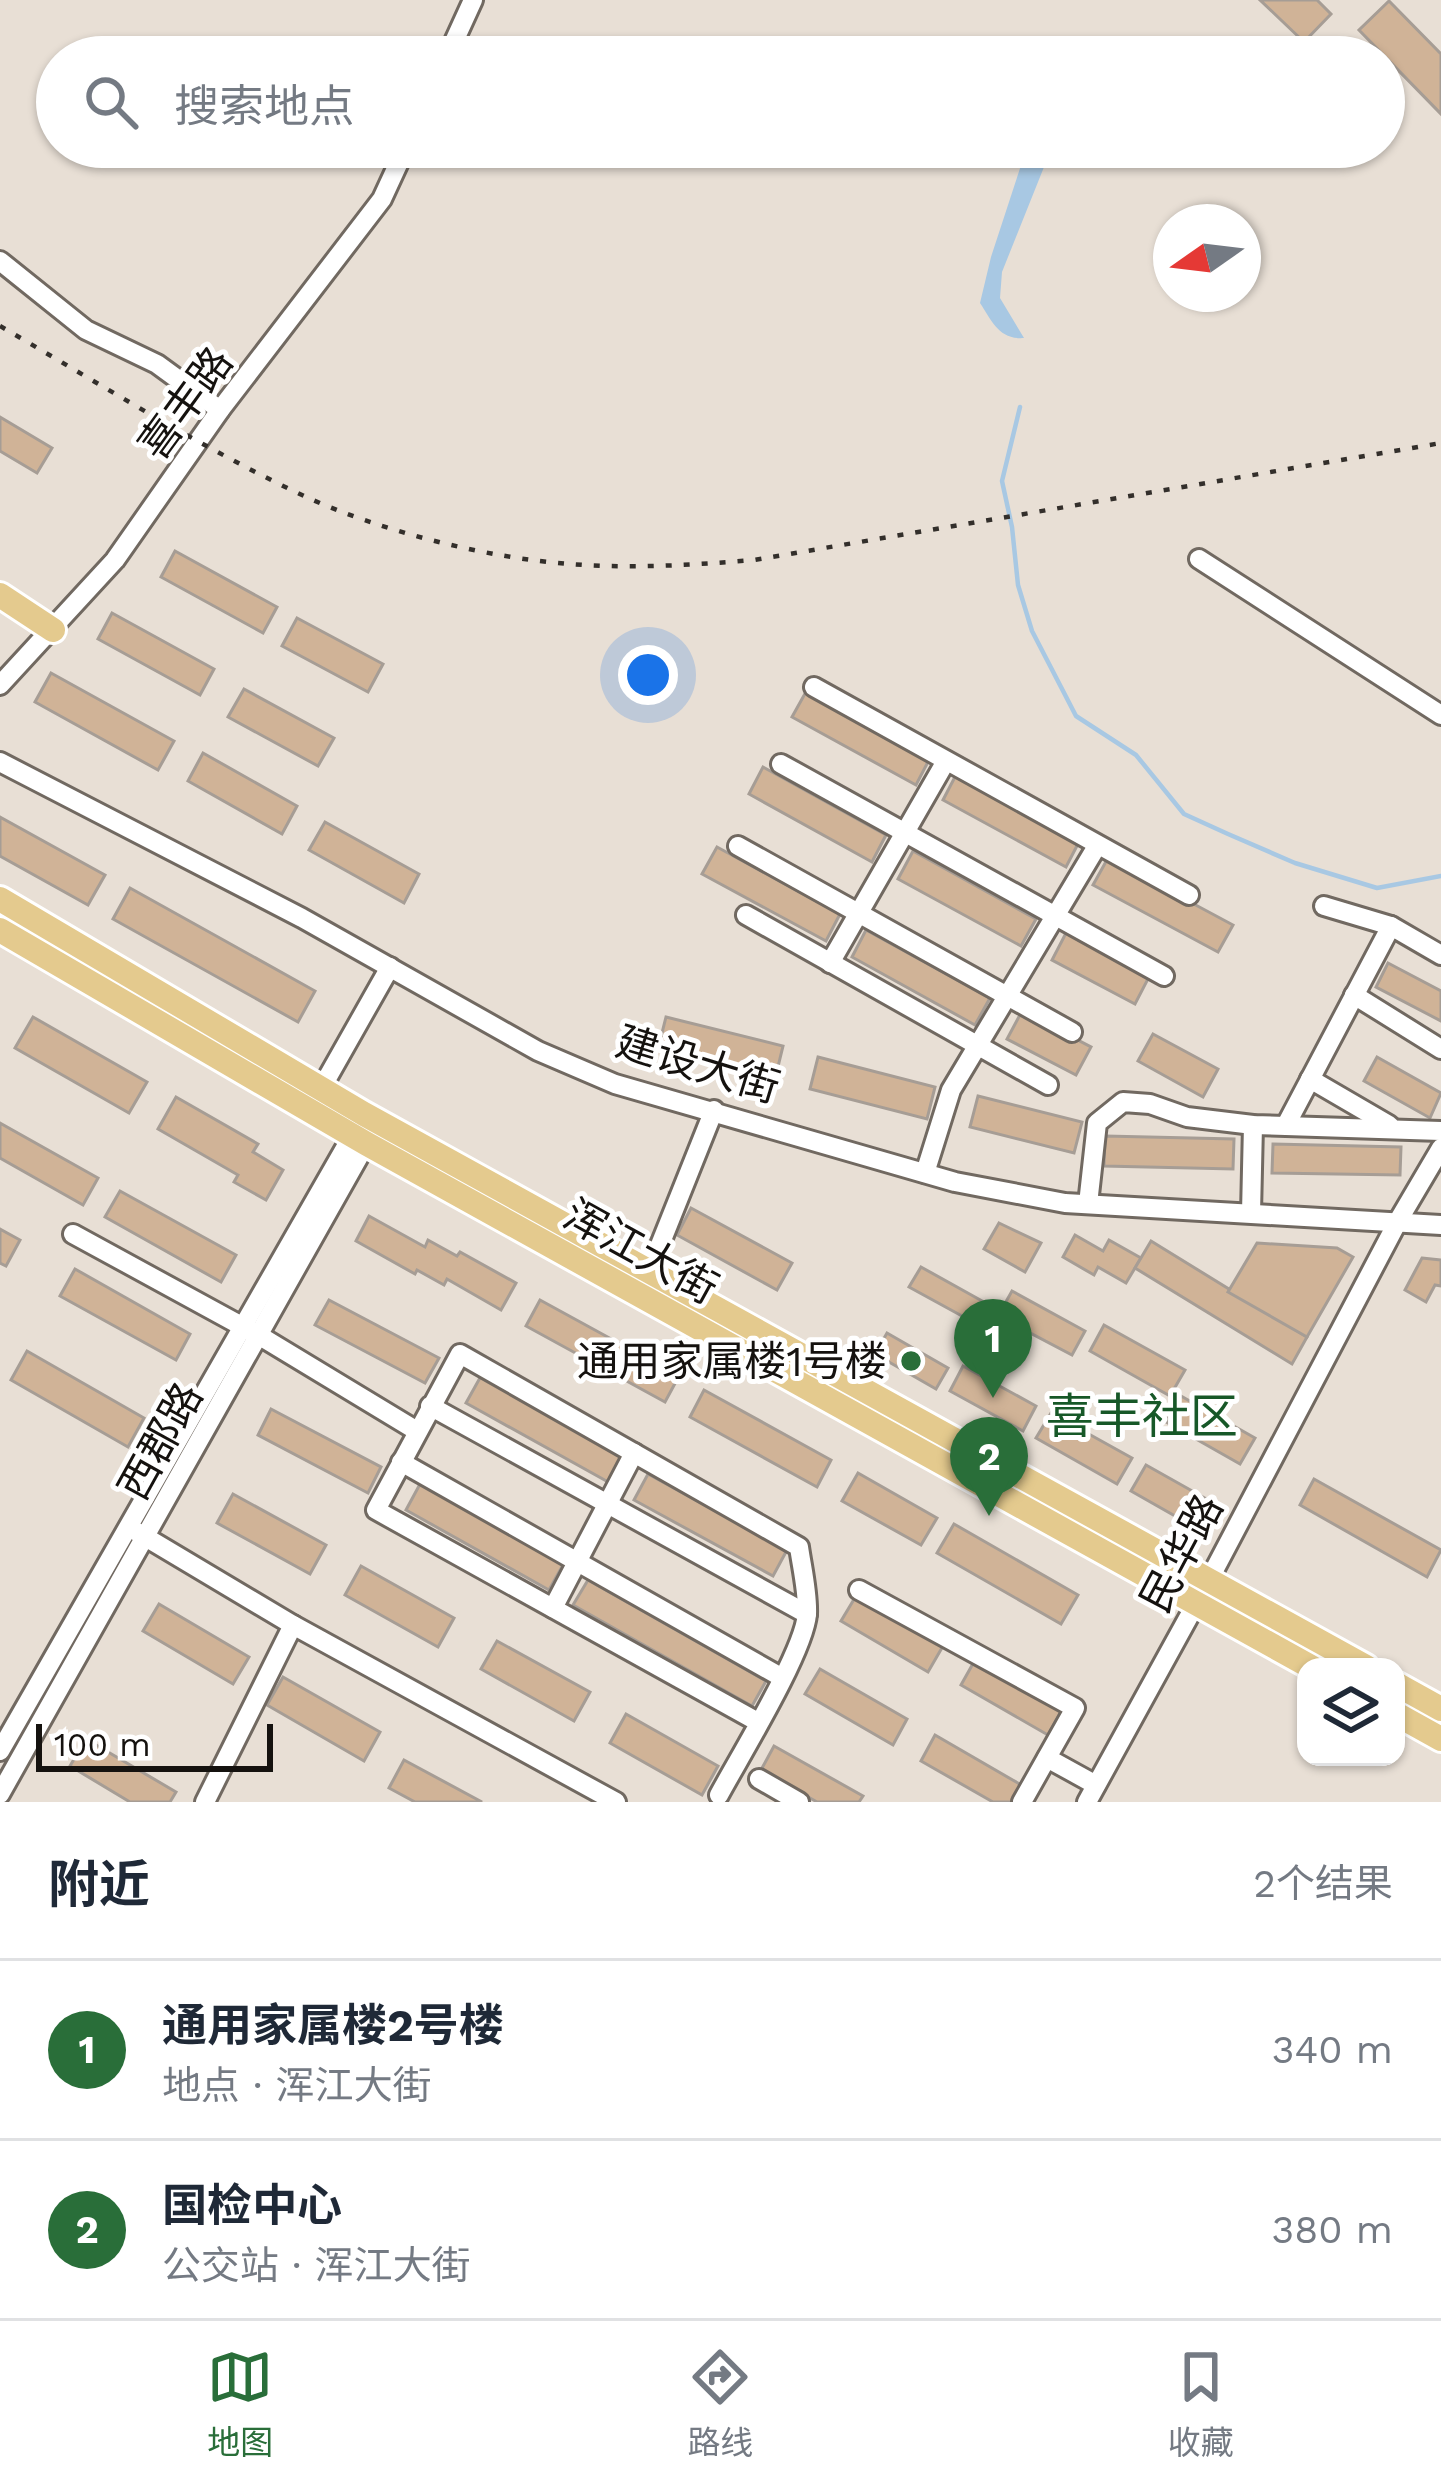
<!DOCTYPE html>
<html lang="zh">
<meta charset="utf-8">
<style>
body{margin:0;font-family:"Work Sans","Noto Sans SC",sans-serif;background:#f2f2f3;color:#1f2937}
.controls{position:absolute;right:36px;bottom:36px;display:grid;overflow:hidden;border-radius:24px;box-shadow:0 3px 9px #0004}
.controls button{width:108px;height:108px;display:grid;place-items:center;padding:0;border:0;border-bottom:3px solid #e0e1e3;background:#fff;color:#1f2937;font:60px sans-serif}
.compass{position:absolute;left:1153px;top:204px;width:108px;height:108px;border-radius:50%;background:#fff;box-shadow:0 3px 9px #0004;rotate:256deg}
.scale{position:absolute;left:36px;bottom:30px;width:237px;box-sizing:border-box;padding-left:12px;border:6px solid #15120f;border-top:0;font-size:33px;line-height:42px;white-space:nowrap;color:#15120f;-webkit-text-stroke:9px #fff;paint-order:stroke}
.you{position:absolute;left:648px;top:675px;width:42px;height:42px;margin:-30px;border:9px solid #fff;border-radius:50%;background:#1a73e8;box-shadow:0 0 0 18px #1a73e833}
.badge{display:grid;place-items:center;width:78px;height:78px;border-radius:50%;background:#296e39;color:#fff;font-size:39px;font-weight:700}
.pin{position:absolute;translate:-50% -99px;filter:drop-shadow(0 3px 6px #0008)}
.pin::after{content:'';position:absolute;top:63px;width:42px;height:36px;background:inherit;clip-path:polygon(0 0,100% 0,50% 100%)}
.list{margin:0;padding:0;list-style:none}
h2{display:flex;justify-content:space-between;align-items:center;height:156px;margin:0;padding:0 48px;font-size:51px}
h2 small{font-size:39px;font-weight:400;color:#747a83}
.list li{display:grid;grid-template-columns:78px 1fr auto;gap:36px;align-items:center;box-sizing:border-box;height:180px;padding:0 48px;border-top:3px solid #e0e1e3}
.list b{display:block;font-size:45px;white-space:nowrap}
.list p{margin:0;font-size:39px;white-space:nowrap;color:#747a83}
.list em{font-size:39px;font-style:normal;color:#747a83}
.icon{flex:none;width:66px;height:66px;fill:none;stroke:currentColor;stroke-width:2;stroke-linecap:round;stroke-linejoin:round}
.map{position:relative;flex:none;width:1441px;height:1802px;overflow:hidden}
.search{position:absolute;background:#fff;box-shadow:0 3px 9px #0004;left:36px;right:36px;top:36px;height:132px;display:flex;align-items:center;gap:30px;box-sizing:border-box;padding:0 42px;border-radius:66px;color:#747a83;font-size:45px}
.sheet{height:516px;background:#fff}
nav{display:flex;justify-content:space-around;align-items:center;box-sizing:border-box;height:168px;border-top:3px solid #e0e1e3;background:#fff;font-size:33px;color:#747a83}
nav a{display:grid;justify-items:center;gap:6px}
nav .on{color:#296e39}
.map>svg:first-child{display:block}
.water{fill:#a8c8e3}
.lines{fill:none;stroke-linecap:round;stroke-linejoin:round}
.stream{stroke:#a8c8e3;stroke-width:4.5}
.building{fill:#d0b397;stroke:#a69d95;stroke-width:3}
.minor-casing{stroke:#716961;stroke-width:24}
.major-casing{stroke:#fff;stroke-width:30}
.minor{stroke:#fff;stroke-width:18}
.major{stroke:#e4ca8e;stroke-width:24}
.rail{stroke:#332f2b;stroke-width:4.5;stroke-dasharray:6 12;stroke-linecap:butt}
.poi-dot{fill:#296e39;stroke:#fff;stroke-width:4.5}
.labels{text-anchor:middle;stroke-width:10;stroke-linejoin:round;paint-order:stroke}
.street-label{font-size:42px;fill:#15120f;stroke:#fff}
.poi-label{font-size:42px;fill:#15120f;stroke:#fff;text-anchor:end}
.quarter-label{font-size:48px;fill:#175828;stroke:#fff}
</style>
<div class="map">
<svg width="1441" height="1802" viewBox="0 0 1441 1802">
<rect width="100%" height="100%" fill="#e8dfd5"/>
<!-- water -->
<path class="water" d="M 1027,147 L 1052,147 L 1002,272 L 1000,298 L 1024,338 C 999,340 992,321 980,303 L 991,257 Z"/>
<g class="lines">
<!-- stream -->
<polyline class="stream" points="1020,407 1002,481 1012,527 1018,585 1032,631 1076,716 1136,755 1184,814 1228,834 1295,863 1377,888 1441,876"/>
</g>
<!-- building -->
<g class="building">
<polygon points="1260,0 1317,0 1331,14 1304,42"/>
<polygon points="1389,1 1441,54 1441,114 1359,30"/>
<polygon points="0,417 52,448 37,473 0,451"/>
<polygon points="175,551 277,607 263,633 161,577"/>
<polygon points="112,613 214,669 200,695 98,639"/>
<polygon points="297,618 383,664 368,692 282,646"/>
<polygon points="51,673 174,741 158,770 35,702"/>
<polygon points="244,689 334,738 318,766 228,717"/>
<polygon points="807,690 930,758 916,785 792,717"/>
<polygon points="203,753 297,806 282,834 188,781"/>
<polygon points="763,767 886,835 872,862 749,794"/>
<polygon points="957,773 1080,840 1066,867 943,800"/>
<polygon points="0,817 105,875 88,905 0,856"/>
<polygon points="325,822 419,874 404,903 309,850"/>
<polygon points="717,847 840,914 826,941 702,874"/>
<polygon points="913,851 1036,919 1021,946 898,879"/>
<polygon points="1108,858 1233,925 1218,952 1093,885"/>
<polygon points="130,888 315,991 298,1022 113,919"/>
<polygon points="866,930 990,998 975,1025 852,957"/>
<polygon points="1066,933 1149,977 1135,1004 1052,960"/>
<polygon points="1388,963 1441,991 1441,1021 1376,987"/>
<polygon points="1022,1011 1091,1047 1076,1075 1007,1039"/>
<polygon points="33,1017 147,1082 129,1113 15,1048"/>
<polygon points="666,1017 783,1046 775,1079 658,1049"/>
<polygon points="1153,1034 1218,1069 1203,1097 1138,1061"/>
<polygon points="818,1057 935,1087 927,1119 810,1089"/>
<polygon points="1377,1057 1441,1093 1430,1118 1364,1081"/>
<polygon points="978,1096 1082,1122 1074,1153 970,1127"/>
<polygon points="176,1097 258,1144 253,1152 283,1170 266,1200 234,1182 238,1175 158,1129"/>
<polygon points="0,1123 98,1178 83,1205 0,1158"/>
<polygon points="1105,1136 1234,1139 1233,1169 1104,1166"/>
<polygon points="1273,1144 1401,1147 1400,1175 1272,1173"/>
<polygon points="120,1191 236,1255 221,1282 105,1217"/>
<polygon points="691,1208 792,1263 777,1290 677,1235"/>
<polygon points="369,1216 425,1247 428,1240 457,1256 460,1252 516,1283 501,1310 447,1279 444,1285 417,1270 415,1274 356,1241"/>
<polygon points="999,1223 1041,1243 1025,1272 984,1249"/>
<polygon points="0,1229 20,1240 6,1266 0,1263"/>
<polygon points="1075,1235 1103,1251 1109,1240 1141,1258 1126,1283 1098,1267 1094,1275 1063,1257"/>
<polygon points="1151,1241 1307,1337 1292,1364 1135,1268"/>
<polygon points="1257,1243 1337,1248 1353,1257 1307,1337 1228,1292"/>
<polygon points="1422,1258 1441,1260 1441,1286 1435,1285 1426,1302 1405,1290"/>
<polygon points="921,1267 984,1302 973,1322 909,1287"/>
<polygon points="75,1269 190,1334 176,1360 60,1296"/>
<polygon points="1012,1291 1085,1331 1072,1355 998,1316"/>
<polygon points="329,1300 439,1358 425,1383 315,1325"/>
<polygon points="540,1300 679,1376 665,1402 526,1326"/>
<polygon points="1104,1325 1185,1370 1170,1396 1090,1351"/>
<polygon points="887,1333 948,1368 936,1389 875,1354"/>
<polygon points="27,1351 144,1418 128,1447 11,1380"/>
<polygon points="963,1366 1036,1406 1023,1431 950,1391"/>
<polygon points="481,1376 625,1456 610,1483 466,1403"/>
<polygon points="704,1390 831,1460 817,1487 690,1417"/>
<polygon points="1181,1396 1255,1438 1240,1464 1166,1422"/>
<polygon points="271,1409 381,1467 368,1493 258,1435"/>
<polygon points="1051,1413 1132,1458 1117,1484 1036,1438"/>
<polygon points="1146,1465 1219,1506 1205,1533 1131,1491"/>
<polygon points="858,1473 937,1518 921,1545 842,1501"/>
<polygon points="648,1474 787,1550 773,1576 634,1500"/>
<polygon points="1314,1479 1441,1550 1427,1577 1300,1505"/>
<polygon points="420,1484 564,1563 549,1590 406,1510"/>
<polygon points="233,1494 326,1545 310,1574 217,1523"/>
<polygon points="954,1524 1078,1595 1061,1624 937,1553"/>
<polygon points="361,1566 454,1618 438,1647 345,1595"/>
<polygon points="588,1580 766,1681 752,1706 573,1605"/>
<polygon points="856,1596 943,1646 928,1672 841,1621"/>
<polygon points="159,1604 249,1657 233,1684 143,1631"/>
<polygon points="497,1641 590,1692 574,1721 481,1669"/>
<polygon points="975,1660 1062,1710 1048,1735 961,1685"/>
<polygon points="820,1669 907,1719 893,1745 805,1694"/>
<polygon points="283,1677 380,1732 364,1761 267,1705"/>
<polygon points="626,1714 718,1766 702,1795 610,1743"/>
<polygon points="935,1735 1023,1786 1013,1802 993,1802 921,1761"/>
<polygon points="86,1739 176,1792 170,1802 130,1802 70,1766"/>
<polygon points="774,1746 863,1796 859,1802 817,1802 761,1770"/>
<polygon points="404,1760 482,1802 415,1802 389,1788"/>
</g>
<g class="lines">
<defs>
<g id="minor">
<polyline points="447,57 473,0"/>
<polyline points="0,261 86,330 157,364 220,410"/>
<polyline points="1199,559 1441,715"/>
<polyline points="0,685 115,560 220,410 382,199 406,147"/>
<polyline points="814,687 1189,895"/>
<polyline points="0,762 302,918 538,1051 615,1084 955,1182 1065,1203 1441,1225"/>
<polyline points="781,764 1164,976"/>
<polyline points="738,846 1072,1032"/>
<polyline points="1324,906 1391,926"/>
<polyline points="746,915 1048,1085"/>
<polyline points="830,963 946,761"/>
<polyline points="1354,995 1441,1049"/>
<polyline points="1310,1079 1389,1125"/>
<polyline points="321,1089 390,967"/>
<polyline points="1286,1125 1391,926 1441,955"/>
<polyline points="925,1173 951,1090 1097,846"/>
<polyline points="1088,1204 1097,1123 1123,1102 1150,1104 1187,1117 1253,1125 1441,1131"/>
<polyline points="1251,1213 1253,1125"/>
<polyline points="73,1234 260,1336 417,1431"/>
<polyline points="646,1280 714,1110"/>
<polyline points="430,1406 807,1614"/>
<polyline points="401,1462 781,1677"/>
<polyline points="137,1532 293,1625 616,1802"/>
<polyline points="859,1590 1075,1708 1022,1802"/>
<polyline points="553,1608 634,1453"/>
<polyline points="0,1751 356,1129"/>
<polyline points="1047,1758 1096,1785"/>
<polyline points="759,1779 799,1802"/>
<polyline points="0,1794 371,1135"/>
<path d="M 719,1795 C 740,1756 804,1652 807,1614 C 808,1593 802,1568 799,1547 L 460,1354 L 376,1510 L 758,1722"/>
<polyline points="205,1802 293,1625"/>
<polyline points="1087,1802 1209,1580 1398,1221 1441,1148"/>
</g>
<g id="major">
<polyline points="0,595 53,630"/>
<polyline points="0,899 364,1114 1366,1667"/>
<polyline points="0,930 367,1144 1311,1667"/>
<polyline points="1396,1684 1441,1709"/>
<polyline points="1396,1714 1441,1739"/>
</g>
</defs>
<!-- minor casing -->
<use href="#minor" class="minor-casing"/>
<!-- major casing -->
<use href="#major" class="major-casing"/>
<!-- minor -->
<use href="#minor" class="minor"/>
<!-- major -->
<use href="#major" class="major"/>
<!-- rail -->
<path class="rail" d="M 0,326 C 100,384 200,447 304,496 C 380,531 487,558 570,564 C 632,569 692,565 754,560 L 1441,443"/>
</g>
<!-- markers -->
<circle class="poi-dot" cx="911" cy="1361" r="12"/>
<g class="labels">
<!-- street labels -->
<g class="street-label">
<text transform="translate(185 403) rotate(-54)" y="15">喜丰路</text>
<text transform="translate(698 1064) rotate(17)" y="15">建设大街</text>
<text transform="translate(641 1251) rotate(29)" y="15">浑江大街</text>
<text transform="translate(160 1441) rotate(-61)" y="15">西郡路</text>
<text transform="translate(1181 1553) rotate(-62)" y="15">民华路</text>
</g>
<!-- poi labels -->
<g class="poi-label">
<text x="887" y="1376">通用家属楼1号楼</text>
</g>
<!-- quarter labels -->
<g class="quarter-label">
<text x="1142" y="1433">喜丰社区</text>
</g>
</g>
</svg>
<div class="controls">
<button><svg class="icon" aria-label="layers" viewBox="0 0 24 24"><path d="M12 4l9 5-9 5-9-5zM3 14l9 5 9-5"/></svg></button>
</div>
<svg class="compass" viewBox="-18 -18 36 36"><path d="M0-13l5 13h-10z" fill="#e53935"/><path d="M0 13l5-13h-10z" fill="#747a83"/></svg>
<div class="scale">100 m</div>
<div class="you"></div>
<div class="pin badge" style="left:993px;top:1398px">1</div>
<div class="pin badge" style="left:989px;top:1516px">2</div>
<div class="search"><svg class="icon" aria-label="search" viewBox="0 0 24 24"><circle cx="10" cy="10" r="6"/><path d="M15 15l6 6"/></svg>搜索地点</div>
</div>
<section class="sheet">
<h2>附近<small>2个结果</small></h2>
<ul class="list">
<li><span class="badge">1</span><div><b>通用家属楼2号楼</b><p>地点 · 浑江大街</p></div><em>340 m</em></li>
<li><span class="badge">2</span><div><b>国检中心</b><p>公交站 · 浑江大街</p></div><em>380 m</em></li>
</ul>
</section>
<nav>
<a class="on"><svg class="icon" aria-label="map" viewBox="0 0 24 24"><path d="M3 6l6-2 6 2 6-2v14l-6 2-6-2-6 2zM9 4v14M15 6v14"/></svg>地图</a>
<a><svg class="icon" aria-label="directions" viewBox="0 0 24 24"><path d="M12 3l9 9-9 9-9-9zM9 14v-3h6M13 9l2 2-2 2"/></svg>路线</a>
<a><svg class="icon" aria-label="saved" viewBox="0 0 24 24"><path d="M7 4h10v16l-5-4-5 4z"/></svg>收藏</a>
</nav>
